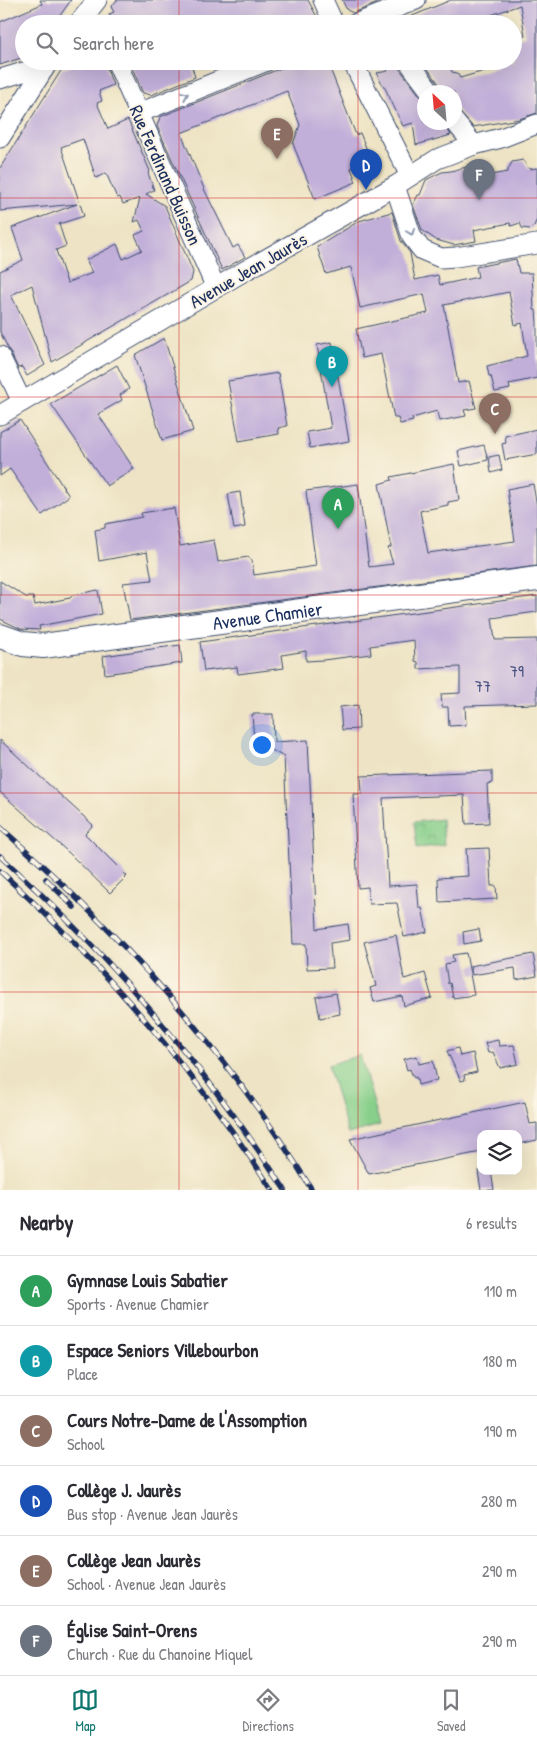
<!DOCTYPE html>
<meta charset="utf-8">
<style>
body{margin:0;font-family:"Patrick Hand",sans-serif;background:#f7f7f7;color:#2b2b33}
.controls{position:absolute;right:15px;bottom:15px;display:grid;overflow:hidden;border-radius:10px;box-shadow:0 5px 20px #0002}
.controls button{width:45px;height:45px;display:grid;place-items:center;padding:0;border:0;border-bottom:1px solid #e1e1e2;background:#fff;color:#2b2b33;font:25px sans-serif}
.compass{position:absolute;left:417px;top:85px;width:45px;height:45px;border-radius:50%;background:#fff;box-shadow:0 5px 20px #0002;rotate:334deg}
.you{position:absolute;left:261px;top:744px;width:18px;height:18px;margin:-12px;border:4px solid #fff;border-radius:50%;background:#1a73e8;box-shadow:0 0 0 8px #1a73e833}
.badge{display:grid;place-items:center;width:32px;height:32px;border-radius:50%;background:#0f766e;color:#fff;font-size:16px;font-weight:700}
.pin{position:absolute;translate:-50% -41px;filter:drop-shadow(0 1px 2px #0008)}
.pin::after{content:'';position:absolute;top:26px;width:18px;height:15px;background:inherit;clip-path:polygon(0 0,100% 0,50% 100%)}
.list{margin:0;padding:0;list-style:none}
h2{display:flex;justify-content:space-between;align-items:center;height:65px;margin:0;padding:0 20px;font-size:21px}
h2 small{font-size:16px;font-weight:400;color:#7c7c81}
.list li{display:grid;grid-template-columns:32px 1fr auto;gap:15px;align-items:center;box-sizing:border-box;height:70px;padding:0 20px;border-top:1px solid #e1e1e2}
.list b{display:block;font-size:19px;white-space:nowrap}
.list p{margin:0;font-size:16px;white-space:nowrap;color:#7c7c81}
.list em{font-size:16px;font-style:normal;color:#7c7c81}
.icon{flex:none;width:28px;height:28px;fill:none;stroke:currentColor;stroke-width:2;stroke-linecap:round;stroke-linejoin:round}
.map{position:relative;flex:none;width:537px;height:1190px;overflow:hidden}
.search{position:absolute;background:#fff;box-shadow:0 5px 20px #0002;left:15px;right:15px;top:15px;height:55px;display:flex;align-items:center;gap:12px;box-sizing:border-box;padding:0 18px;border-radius:28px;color:#7c7c81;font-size:19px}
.sheet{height:485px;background:#fff}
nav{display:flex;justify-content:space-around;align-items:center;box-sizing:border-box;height:70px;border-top:1px solid #e1e1e2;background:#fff;font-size:14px;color:#7c7c81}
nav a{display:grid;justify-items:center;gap:2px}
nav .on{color:#0f766e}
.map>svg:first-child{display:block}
.park{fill:url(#park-crowns);stroke:#517f74}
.pitch{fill:#87cf8a;stroke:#517f74}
.building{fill:#c1aed9;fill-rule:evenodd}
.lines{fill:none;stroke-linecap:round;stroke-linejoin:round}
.minor-casing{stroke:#3b4a6d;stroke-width:21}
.major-casing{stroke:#3b4a6d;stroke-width:26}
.minor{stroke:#fff;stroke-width:19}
.major{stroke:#fff;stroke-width:24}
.rail-casing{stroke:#1b2f5e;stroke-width:5.5}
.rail{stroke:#fcf5e5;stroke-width:4;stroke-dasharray:11;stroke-linecap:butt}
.oneway{stroke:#8d97ae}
.grid{fill:none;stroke:#d62828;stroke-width:1;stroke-opacity:0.55}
.labels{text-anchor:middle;stroke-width:4;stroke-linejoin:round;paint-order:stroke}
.number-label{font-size:16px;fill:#444f7d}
.street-label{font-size:19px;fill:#1b2f5e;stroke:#fcf5e5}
</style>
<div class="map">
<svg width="537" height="1190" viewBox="0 0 537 1190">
<defs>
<pattern id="park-crowns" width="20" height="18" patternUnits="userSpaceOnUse" patternTransform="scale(1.25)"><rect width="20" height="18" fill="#87cf8a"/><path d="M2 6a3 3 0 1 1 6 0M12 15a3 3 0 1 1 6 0" fill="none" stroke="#6ea874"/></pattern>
</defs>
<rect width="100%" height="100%" fill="#fcf5e5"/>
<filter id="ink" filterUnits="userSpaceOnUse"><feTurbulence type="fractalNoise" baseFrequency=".02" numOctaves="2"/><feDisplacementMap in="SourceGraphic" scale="10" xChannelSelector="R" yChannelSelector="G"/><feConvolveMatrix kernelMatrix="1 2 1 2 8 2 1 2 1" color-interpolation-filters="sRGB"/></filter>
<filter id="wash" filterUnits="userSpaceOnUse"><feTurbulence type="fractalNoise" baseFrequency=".0096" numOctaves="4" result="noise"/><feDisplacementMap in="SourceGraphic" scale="20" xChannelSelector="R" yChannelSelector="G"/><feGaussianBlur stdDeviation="1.12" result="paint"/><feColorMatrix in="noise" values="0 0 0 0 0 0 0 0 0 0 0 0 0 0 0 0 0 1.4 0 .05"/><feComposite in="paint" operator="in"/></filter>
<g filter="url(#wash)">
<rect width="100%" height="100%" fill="#eee4c5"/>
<!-- park -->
<polygon class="park" points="442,819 444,845 417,848 414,822"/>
<!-- pitch -->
<polygon class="pitch" points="360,1055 380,1125 348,1134 328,1065"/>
<g id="blocks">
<!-- building -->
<g class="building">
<polygon points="40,0 71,0 54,24 24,24 24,57 0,65 0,22 42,4"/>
<polygon points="117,0 308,0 318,19 307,24 166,24 165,19 147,24 114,24 109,14 114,12 111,7"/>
<polygon points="342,0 385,0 353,13 347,10"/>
<polygon points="451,0 537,0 537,113 519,119 473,127 454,106 454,92 442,92 440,85 422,61 447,61 452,72 457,73 460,78 498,67 497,61 513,61 513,39 525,36 520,5 465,24 393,24"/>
<path d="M 87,61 L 104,61 L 113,85 L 99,91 L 102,101 L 97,103 L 108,129 L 128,120 L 150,171 L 148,173 L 154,190 L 146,194 L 165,206 L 193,272 L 191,281 L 52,362 L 32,285 L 11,295 L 45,365 L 27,376 L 22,367 L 18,368 L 0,332 L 0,271 L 23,260 L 12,228 L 77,204 L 0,211 L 0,168 L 62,69 ZM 83,139 L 96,178 L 106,173 L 117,198 L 120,197 L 123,204 L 140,198 L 134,222 L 139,220 L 144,231 L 135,235 L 142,250 L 123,259 L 117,244 L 86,260 L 92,273 L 67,283 L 56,250 L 66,246 L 59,224 L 84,216 L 61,147 Z"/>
<polygon points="129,61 164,61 165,65 178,61 190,61 195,77 151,95 143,93"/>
<polygon points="299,61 327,61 356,135 360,133 371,160 351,168 356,182 315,199 293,144 300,125 287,91 181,133 205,191 233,248 238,245 245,257 222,270 157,126 160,117"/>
<polygon points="385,61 397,61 399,68 424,101 424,122 443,122 451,135 416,145 413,123 403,126 385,88 378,77 379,77 377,73 388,71"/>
<polygon points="523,160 529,169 537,168 537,219 534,226 530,229 522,228 520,223 511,226 510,223 474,230 476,241 454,245 436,240 422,230 413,205 418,195 420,195 426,180 442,172 451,171 478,164 479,177 497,174 507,172 512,162"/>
<polygon points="392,212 401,241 410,253 415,280 438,275 440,285 478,277 476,267 516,259 519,273 532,273 534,310 536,310 537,323 537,378 509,384 510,389 495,392 491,376 489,376 487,366 527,356 522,323 515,325 509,292 444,305 458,383 469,381 476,408 464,410 466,416 439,421 437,411 412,418 413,421 400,424 398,418 394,418 381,354 362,358 356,329 428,313 424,294 360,308 351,267 326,274 317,247 359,221"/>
<polygon points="164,338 193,431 162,440 135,355"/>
<polygon points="332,342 349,441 310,448 307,432 331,428 317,345"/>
<polygon points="117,365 129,389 120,395 122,400 98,414 134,469 107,486 51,404"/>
<polygon points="278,373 287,426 278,428 279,434 239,441 228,381"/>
<polygon points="20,420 69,496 42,515 10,469 0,476 0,432"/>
<polygon points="537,429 537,454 505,460 502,444 506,443 505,436"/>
<polygon points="484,445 488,460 461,466 458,451"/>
<polygon points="499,455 502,470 491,473 489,457"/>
<polygon points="454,464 459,500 448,502 448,505 420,511 428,553 515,541 507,489 533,484 537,507 537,566 130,620 123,583 152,580 147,552 99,561 95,530 105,528 105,524 142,517 141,513 174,508 180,546 214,540 218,562 248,557 252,560 254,575 316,566 306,491 358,484 369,567 393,564 388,548 391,547 379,484 392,480 391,477"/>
<polygon points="240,492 245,527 234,529 228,494"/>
<polygon points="0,581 26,597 33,597 35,605 70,598 73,595 98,590 102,614 39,626 40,630 21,629 0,619"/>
<polygon points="537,596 537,612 492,618 495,640 537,639 537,704 465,706 466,725 449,726 448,707 442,707 441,694 460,693 460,667 418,669 418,662 415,661 414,640 370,646 371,654 323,660 306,661 306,651 282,655 284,668 238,674 237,667 204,671 200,642"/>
<polygon points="180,645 182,663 105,674 103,656"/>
<polygon points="358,705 359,729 342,730 340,707"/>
<polygon points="252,714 273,714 274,742 308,740 317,929 348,924 350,940 330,943 332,968 307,969 306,944 293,944 284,757 254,740"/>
<polygon points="0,740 93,825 85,834 127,876 110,893 68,852 0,792"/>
<polygon points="492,771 492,783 487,784 489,823 466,824 464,795 383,798 388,886 417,884 419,908 422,908 427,932 404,937 397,903 369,904 368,887 358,888 353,794 362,794 361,776"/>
<polygon points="489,848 491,886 496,886 497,899 439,902 438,878 468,876 466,849"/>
<polygon points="479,929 481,941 464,944 463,932"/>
<polygon points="396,935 404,979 425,973 432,998 404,1006 402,996 374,1002 370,988 376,986 364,942"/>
<polygon points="466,953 474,995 453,998 450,983 448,984 445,964 454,962 452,955"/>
<polygon points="533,954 537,976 516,980 515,968 472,975 470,966"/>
<polygon points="336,993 340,1014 320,1018 316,997"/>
<polygon points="498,1040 499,1046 514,1045 518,1064 500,1068 493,1052 488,1053 485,1043"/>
<polygon points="458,1048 460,1056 473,1053 477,1072 464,1075 465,1080 461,1081 447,1051"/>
<polygon points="417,1056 419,1064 433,1061 437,1080 418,1085 417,1078 413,1077 410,1069 407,1070 404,1059"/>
<polygon points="525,1102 530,1124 537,1123 537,1140 518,1144 518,1134 481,1134 481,1152 369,1174 350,1139"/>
<polygon points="478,1171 491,1171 494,1190 481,1190"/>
</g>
</g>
</g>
<g filter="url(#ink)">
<use href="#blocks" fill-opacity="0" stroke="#3b4a6d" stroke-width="1"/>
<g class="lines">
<defs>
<g id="minor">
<polyline points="323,0 334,24"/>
<polyline points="78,24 97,0"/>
<polyline points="355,24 416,0"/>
<polyline points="116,61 216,288"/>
<polyline points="352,61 410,176"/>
<polyline points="408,61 431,92"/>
<polyline points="0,79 30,70 44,69"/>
<polyline points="139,113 267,61"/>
<polyline points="454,121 474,145"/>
<polyline points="0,138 49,61"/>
<polyline points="395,186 412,237 422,250 441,258 456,257 537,244"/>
<polyline points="0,356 22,402"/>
<polyline points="0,415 241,273 395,186 437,159 474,145 501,138 537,124"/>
</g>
<g id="major">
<path id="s1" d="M 0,636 L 23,644 L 43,646 L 537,579"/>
</g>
</defs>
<!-- minor casing -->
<use href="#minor" class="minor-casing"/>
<!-- major casing -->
<use href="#major" class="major-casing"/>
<!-- minor -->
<use href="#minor" class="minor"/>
<!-- major -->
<use href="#major" class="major"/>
<defs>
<g id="rail">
<path d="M 0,827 C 119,932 229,1054 312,1190"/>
<path d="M 0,856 C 110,955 205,1067 285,1190"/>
<path d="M 0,871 C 104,966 196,1072 272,1190"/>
<polyline points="46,879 74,907"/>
</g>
</defs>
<!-- rail casing -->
<use href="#rail" class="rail-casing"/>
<!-- rail -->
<use href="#rail" class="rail"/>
</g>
<!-- one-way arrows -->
<defs><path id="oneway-chevron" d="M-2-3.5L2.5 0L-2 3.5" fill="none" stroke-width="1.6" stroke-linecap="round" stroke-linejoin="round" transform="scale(1.25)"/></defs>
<g class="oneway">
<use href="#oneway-chevron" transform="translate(185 95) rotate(-22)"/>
<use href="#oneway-chevron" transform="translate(411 232) rotate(69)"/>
</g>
</g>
<!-- grid -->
<path class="grid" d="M 179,0 L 179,24M 358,0 L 358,24M 179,61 L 179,1190M 358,61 L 358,1190M 0,198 L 537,198M 0,397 L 537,397M 0,595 L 537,595M 0,793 L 537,793M 0,992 L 537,992"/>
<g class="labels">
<!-- number labels -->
<g class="number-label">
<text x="517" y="677">79</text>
<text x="483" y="692">77</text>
</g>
<!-- street labels -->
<g class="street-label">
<text transform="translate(166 175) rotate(66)" y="7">Rue Ferdinand Buisson</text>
<text transform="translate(248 270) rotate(-30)" y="7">Avenue Jean Jaurès</text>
<text dy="7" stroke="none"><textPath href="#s1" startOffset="271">Avenue Chamier</textPath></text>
</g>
</g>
</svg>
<div class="controls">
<button><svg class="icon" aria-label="layers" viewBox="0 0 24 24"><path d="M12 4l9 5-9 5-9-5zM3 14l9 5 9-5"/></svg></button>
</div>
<svg class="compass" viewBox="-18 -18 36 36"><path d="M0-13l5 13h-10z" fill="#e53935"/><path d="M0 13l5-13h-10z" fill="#7c7c81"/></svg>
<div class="you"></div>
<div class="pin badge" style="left:338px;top:529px;background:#2e9e5b">A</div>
<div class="pin badge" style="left:332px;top:387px;background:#0f9aa8">B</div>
<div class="pin badge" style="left:495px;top:434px;background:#8d6e63">C</div>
<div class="pin badge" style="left:366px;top:190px;background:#1a4fb4">D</div>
<div class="pin badge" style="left:277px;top:159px;background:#8d6e63">E</div>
<div class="pin badge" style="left:479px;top:200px;background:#6b7280">F</div>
<div class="search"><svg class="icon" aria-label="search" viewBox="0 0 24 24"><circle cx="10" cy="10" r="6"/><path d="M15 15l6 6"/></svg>Search here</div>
</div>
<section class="sheet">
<h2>Nearby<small>6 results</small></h2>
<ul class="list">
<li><span class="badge" style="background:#2e9e5b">A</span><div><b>Gymnase Louis Sabatier</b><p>Sports · Avenue Chamier</p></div><em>110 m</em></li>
<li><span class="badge" style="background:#0f9aa8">B</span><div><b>Espace Seniors Villebourbon</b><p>Place</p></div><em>180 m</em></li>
<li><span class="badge" style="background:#8d6e63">C</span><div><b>Cours Notre-Dame de l'Assomption</b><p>School</p></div><em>190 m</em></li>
<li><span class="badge" style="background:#1a4fb4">D</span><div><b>Collège J. Jaurès</b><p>Bus stop · Avenue Jean Jaurès</p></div><em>280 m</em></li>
<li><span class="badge" style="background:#8d6e63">E</span><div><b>Collège Jean Jaurès</b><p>School · Avenue Jean Jaurès</p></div><em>290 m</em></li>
<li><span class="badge" style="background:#6b7280">F</span><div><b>Église Saint-Orens</b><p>Church · Rue du Chanoine Miquel</p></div><em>290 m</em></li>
</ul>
</section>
<nav>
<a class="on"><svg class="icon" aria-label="map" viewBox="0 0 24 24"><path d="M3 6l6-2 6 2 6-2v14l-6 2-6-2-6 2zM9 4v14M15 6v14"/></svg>Map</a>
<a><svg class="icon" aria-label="directions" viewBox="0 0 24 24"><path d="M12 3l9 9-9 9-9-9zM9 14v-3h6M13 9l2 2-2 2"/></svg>Directions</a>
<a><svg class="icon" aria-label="saved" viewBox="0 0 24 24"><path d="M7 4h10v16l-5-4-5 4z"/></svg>Saved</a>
</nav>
